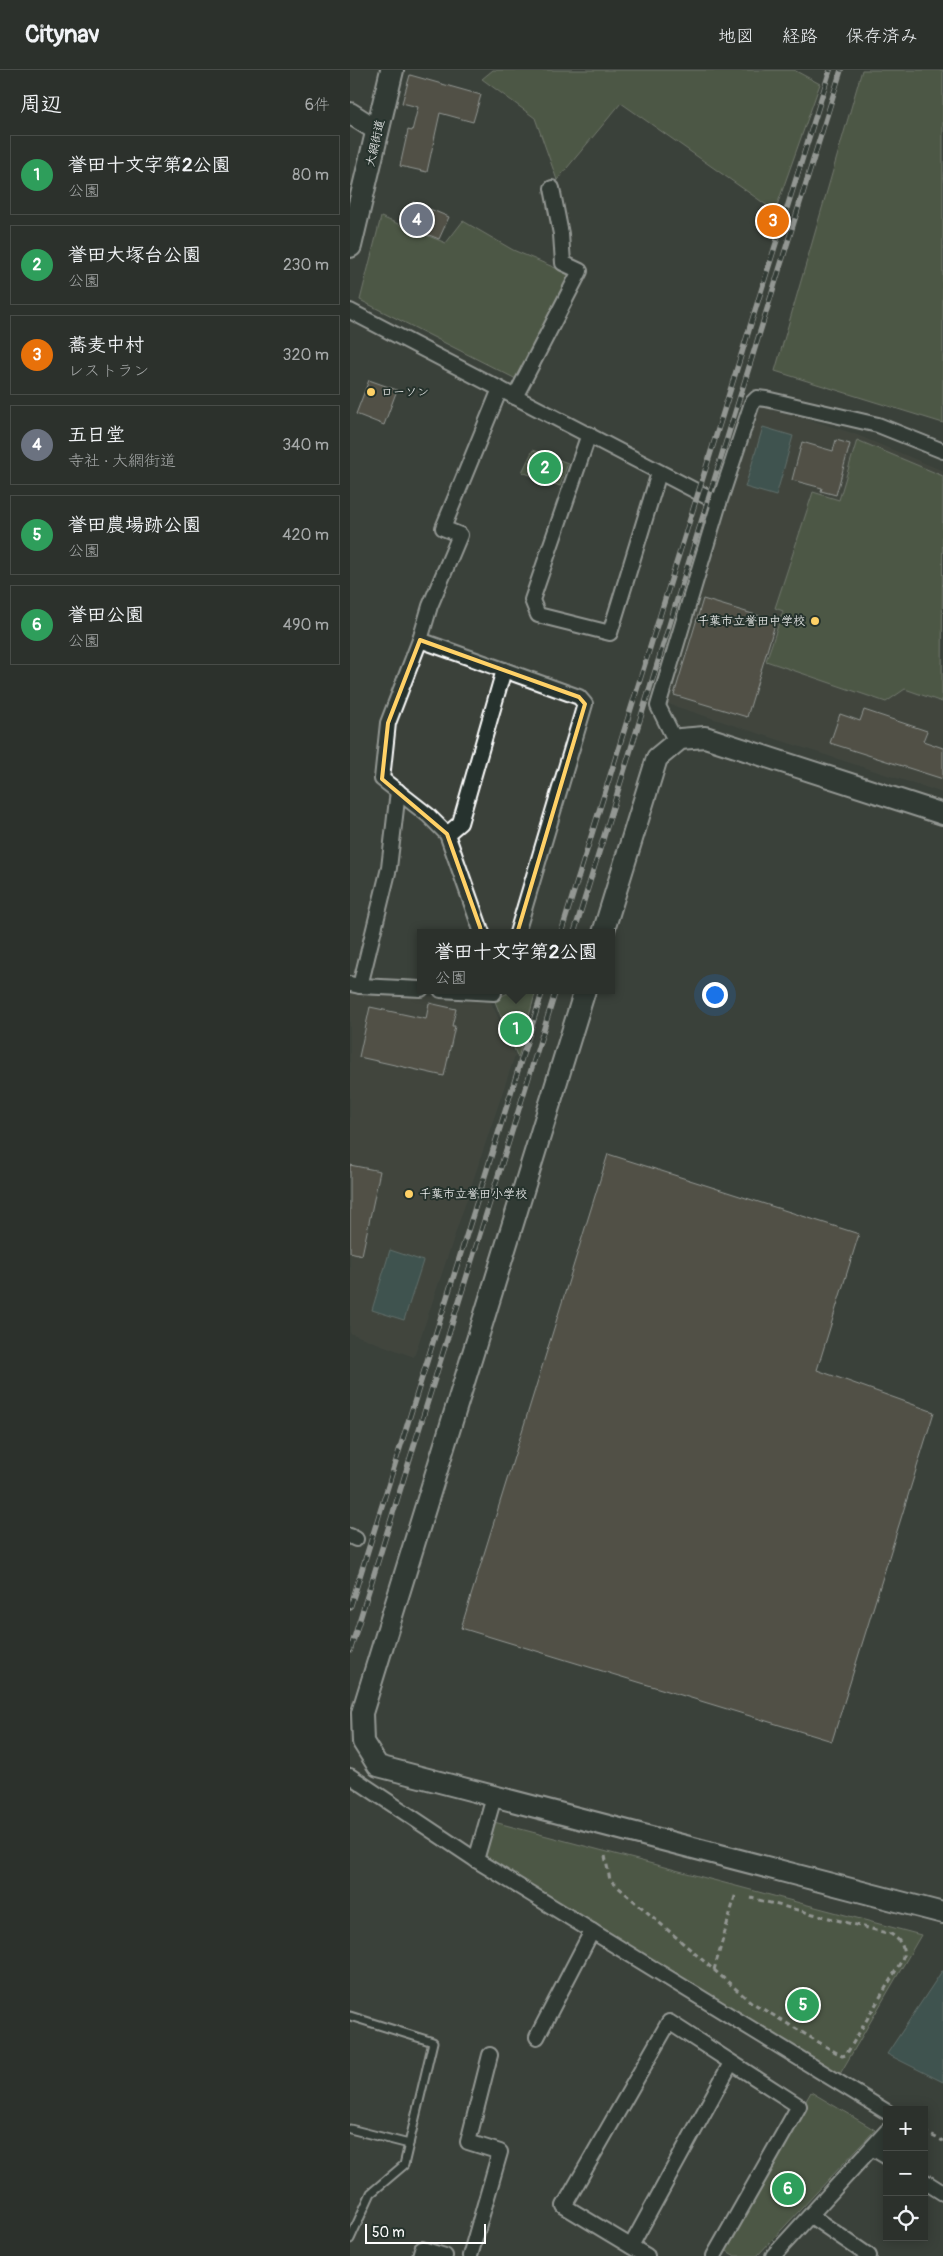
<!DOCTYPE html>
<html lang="ja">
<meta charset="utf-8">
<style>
body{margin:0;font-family:Pangolin,"Klee One",sans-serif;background:#383d38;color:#f1f3f6}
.controls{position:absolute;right:15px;bottom:15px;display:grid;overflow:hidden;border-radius:0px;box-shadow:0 2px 12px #0003}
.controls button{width:45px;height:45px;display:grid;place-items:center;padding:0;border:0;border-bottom:1px solid #484c48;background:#2c312c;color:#f1f3f6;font:25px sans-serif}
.scale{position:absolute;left:15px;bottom:12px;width:121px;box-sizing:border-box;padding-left:5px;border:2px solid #fff;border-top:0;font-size:14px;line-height:18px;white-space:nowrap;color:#fff;-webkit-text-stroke:4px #26332d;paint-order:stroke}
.you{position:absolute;left:364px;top:924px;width:18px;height:18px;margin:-12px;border:4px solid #fff;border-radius:50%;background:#1a73e8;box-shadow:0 0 0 8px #1a73e833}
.badge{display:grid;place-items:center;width:32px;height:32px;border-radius:50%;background:#ffd166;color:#fff;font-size:16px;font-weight:700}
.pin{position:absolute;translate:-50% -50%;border:2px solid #fff;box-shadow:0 1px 5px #0006}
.popup{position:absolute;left:67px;top:859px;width:198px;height:65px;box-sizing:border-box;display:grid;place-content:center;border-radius:0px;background:#2c312c;filter:drop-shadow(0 1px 4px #0005);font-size:16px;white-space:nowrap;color:#a6a9a9}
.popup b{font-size:19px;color:#f1f3f6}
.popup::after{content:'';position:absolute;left:50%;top:100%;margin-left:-10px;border:10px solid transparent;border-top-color:#2c312c}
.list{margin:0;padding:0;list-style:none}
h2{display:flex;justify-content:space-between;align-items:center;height:65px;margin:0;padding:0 20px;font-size:21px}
h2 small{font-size:16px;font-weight:400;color:#a6a9a9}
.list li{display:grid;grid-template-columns:32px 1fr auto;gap:15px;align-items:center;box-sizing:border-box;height:80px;margin:0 10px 10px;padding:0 10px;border:1px solid #484c48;border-radius:0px}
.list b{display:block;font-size:19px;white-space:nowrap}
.list p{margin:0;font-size:16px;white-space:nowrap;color:#a6a9a9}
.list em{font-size:16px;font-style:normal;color:#a6a9a9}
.icon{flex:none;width:28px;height:28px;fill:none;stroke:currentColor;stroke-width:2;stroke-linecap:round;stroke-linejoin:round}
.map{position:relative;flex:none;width:593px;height:2186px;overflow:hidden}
header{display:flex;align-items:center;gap:30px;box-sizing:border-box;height:70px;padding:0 25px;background:#2c312c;border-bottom:1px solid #484c48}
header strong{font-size:24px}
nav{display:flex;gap:28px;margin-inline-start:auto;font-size:18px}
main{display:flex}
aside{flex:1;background:#2c312c}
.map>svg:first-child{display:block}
.built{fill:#4a4b43}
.green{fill:#647253;stroke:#b2b8a9}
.water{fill:#446868;stroke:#8fa4a4}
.building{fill:#6d6357;stroke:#fff}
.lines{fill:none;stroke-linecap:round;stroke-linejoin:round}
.lane-casing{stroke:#fff;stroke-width:11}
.street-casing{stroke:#fff;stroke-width:18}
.secondary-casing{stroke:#fff;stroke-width:24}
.primary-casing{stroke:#fff;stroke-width:26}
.path{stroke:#fff;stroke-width:3;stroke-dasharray:5 4;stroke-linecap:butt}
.lane{stroke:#26332d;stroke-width:7}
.street{stroke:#26332d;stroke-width:14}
.secondary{stroke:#26332d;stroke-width:20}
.primary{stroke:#26332d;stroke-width:22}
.rail-casing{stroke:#fff;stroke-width:5.5}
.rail{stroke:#26332d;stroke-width:4;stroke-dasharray:11;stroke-linecap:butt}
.marked{fill:none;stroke:#ffd166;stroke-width:4;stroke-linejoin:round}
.poi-dot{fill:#ffd166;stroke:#26332d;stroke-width:2}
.labels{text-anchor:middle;stroke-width:4;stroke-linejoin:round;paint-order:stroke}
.street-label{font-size:12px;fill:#fff;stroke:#26332d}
.poi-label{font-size:12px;fill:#fff;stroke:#26332d;text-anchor:start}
</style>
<header>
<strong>Citynav</strong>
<nav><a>地図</a><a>経路</a><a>保存済み</a></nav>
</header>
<main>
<aside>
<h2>周辺<small>6件</small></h2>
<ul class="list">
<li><span class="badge" style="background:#2e9e5b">1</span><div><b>誉田十文字第2公園</b><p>公園</p></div><em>80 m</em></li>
<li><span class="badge" style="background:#2e9e5b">2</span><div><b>誉田大塚台公園</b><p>公園</p></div><em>230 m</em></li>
<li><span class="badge" style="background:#e8710a">3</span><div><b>蕎麦中村</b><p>レストラン</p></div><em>320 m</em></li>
<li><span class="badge" style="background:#6b7280">4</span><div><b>五日堂</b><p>寺社 · 大網街道</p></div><em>340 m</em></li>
<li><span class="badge" style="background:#2e9e5b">5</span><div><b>誉田農場跡公園</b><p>公園</p></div><em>420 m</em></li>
<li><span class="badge" style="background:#2e9e5b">6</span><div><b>誉田公園</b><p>公園</p></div><em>490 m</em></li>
</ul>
</aside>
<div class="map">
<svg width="593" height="2186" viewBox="0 0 593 2186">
<rect width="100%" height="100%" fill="#3b413a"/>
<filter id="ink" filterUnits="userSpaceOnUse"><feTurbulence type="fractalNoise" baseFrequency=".02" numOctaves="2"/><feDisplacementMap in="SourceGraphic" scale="10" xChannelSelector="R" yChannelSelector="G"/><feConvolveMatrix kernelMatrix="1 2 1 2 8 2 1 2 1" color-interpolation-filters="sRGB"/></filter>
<g filter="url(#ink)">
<!-- built -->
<g class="built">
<polygon points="412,335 502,363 593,401 593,723 312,632 403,341"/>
<polygon points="0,921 140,930 165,985 64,1287 0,1263"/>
</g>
<!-- green -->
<g class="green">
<polygon points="143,0 444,0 470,14 425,141 271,33 207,110 185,48 132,9"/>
<polygon points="512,0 593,0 593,353 425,301"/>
<polygon points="31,147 96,173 113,151 163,180 222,205 176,314 10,230"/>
<polygon points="507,370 593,406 592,632 555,619 536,632 416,591 433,541 425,538 463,422 489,430"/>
<polygon points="183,380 218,393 210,416 172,402"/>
<polygon points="161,920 186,920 168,988 144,929 161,922"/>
<polygon points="144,1752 571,1865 490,2004 138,1791 135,1784"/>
<polygon points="461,2022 525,2060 407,2186 385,2186 372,2178"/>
</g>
<!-- water -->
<g class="water">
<polygon points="413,357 443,366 426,426 395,417"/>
<polygon points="40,1180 73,1191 54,1250 22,1240"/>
<polygon points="592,1901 593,1901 593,2012 537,1984"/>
</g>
<!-- building -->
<g class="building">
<polygon points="60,5 131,25 123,52 90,43 77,102 50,96 58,60 62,61 68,37 52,33"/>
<polygon points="63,132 99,147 89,169 54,155"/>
<polygon points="19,310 47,320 34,355 6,344"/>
<polygon points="486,370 500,374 486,425 471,421 472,418 442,410 452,372 483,381"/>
<polygon points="353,529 426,551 397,647 324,625"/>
<polygon points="514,640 577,661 573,671 593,678 593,709 480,673 490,644 510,651"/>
<polygon points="79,933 106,939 102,956 105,956 94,1006 9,987 20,937 76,949"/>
<polygon points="258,1084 509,1164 467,1300 584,1342 482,1671 111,1558"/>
<polygon points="0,1095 30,1101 12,1185 0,1182"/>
</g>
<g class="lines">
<defs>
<g id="lane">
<polyline points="0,1946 83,1972 54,2095 21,2123 0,2169"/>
<polyline points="0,2059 59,2074"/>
</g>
<g id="street">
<polyline points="0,241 369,433"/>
<polyline points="165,327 230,201 213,193 211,164 202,118"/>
<polyline points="239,364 182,530 188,545 260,563 309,403"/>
<polyline points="70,570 229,627 235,634 167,863"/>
<polyline points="326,672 308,636 369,433 402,333 407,328 416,329 528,355 593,381"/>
<polyline points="97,764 110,753 154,600"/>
<polyline points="132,863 97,764 78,745 32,709 38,653 70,570 80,536 110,465 93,458 150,319"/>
<polyline points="0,914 10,916 71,919"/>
<polyline points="10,916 39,798 48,721"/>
<polyline points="91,920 144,923 144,920"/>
<polyline points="0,1466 6,1469"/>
<polyline points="0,1706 126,1790 537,2042"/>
<polyline points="126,1790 144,1727"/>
<polyline points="187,1967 242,1861"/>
<polyline points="522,2078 537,2087"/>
<polyline points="574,2111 593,2123"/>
<polyline points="461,2146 519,2186"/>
<polyline points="281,2176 381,1993"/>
<polyline points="70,2186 72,2179 95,2186"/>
<polyline points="120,2186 150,2082 118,2072 140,1985"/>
<polyline points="297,2186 214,2136 319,1952 449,2036 364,2186"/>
<polyline points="423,2186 537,2061"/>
</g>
<g id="secondary">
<polyline points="0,43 28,61"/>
<polyline points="253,863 307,688 330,669 355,667 593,744"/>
<polyline points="235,920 12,1643 13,1672 28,1696 593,1843"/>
</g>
<polyline id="primary" points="0,176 42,0"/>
</defs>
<!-- lane casing -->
<use href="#lane" class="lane-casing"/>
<!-- street casing -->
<use href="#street" class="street-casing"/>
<!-- secondary casing -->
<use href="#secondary" class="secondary-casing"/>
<!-- primary casing -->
<use href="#primary" class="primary-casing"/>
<!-- path -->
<g class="path">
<path d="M 255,1786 L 260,1810 L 401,1932 L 492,1986 L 496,1985 L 552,1890 C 556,1878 551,1871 541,1864 L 401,1828"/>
<polyline points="364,1900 386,1823"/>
<polyline points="574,2062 593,2071"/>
</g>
<!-- lane -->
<use href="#lane" class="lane"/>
<!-- street -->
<use href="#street" class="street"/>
<!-- secondary -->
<use href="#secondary" class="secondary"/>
<!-- primary -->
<use href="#primary" class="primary"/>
<defs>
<g id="rail">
<polyline points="211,863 480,0"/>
<polyline points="224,863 491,0"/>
<polyline points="0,1538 193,920"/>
<polyline points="0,1581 206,920"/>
</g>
</defs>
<!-- rail casing -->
<use href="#rail" class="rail-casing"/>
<!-- rail -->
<use href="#rail" class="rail"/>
</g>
</g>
<!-- marked area -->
<path d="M0 0H593V2186H0ZM 70,570 L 229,627 L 235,634 L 161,884 L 140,901 L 130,857 L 97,764 L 32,709 L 38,653 Z" fill="#3b413a" fill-opacity=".55" fill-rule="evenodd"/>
<path class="marked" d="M 70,570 L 229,627 L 235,634 L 161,884 L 140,901 L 130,857 L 97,764 L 32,709 L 38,653 Z"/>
<!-- markers -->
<g class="poi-dot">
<circle cx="21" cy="322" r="5"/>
<circle cx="465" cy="551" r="5"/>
<circle cx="59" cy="1124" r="5"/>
</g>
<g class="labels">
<!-- street labels -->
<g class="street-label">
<text transform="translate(25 73) rotate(-77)" y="4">大網街道</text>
</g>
<!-- poi labels -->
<g class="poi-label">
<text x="31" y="326">ローソン</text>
<text x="455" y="555" text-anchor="end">千葉市立誉田中学校</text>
<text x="69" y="1128">千葉市立誉田小学校</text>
</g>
</g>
</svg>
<div class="controls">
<button>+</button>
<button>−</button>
<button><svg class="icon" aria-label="locate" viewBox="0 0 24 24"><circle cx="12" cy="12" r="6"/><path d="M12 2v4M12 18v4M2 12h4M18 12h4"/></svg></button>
</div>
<div class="scale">50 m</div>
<div class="you"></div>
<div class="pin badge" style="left:166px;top:959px;background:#2e9e5b">1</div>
<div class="popup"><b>誉田十文字第2公園</b>公園</div>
<div class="pin badge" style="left:195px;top:398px;background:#2e9e5b">2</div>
<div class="pin badge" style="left:423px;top:151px;background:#e8710a">3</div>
<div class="pin badge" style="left:67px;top:150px;background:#6b7280">4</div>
<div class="pin badge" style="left:453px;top:1935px;background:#2e9e5b">5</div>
<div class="pin badge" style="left:438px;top:2119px;background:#2e9e5b">6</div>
</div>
</main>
